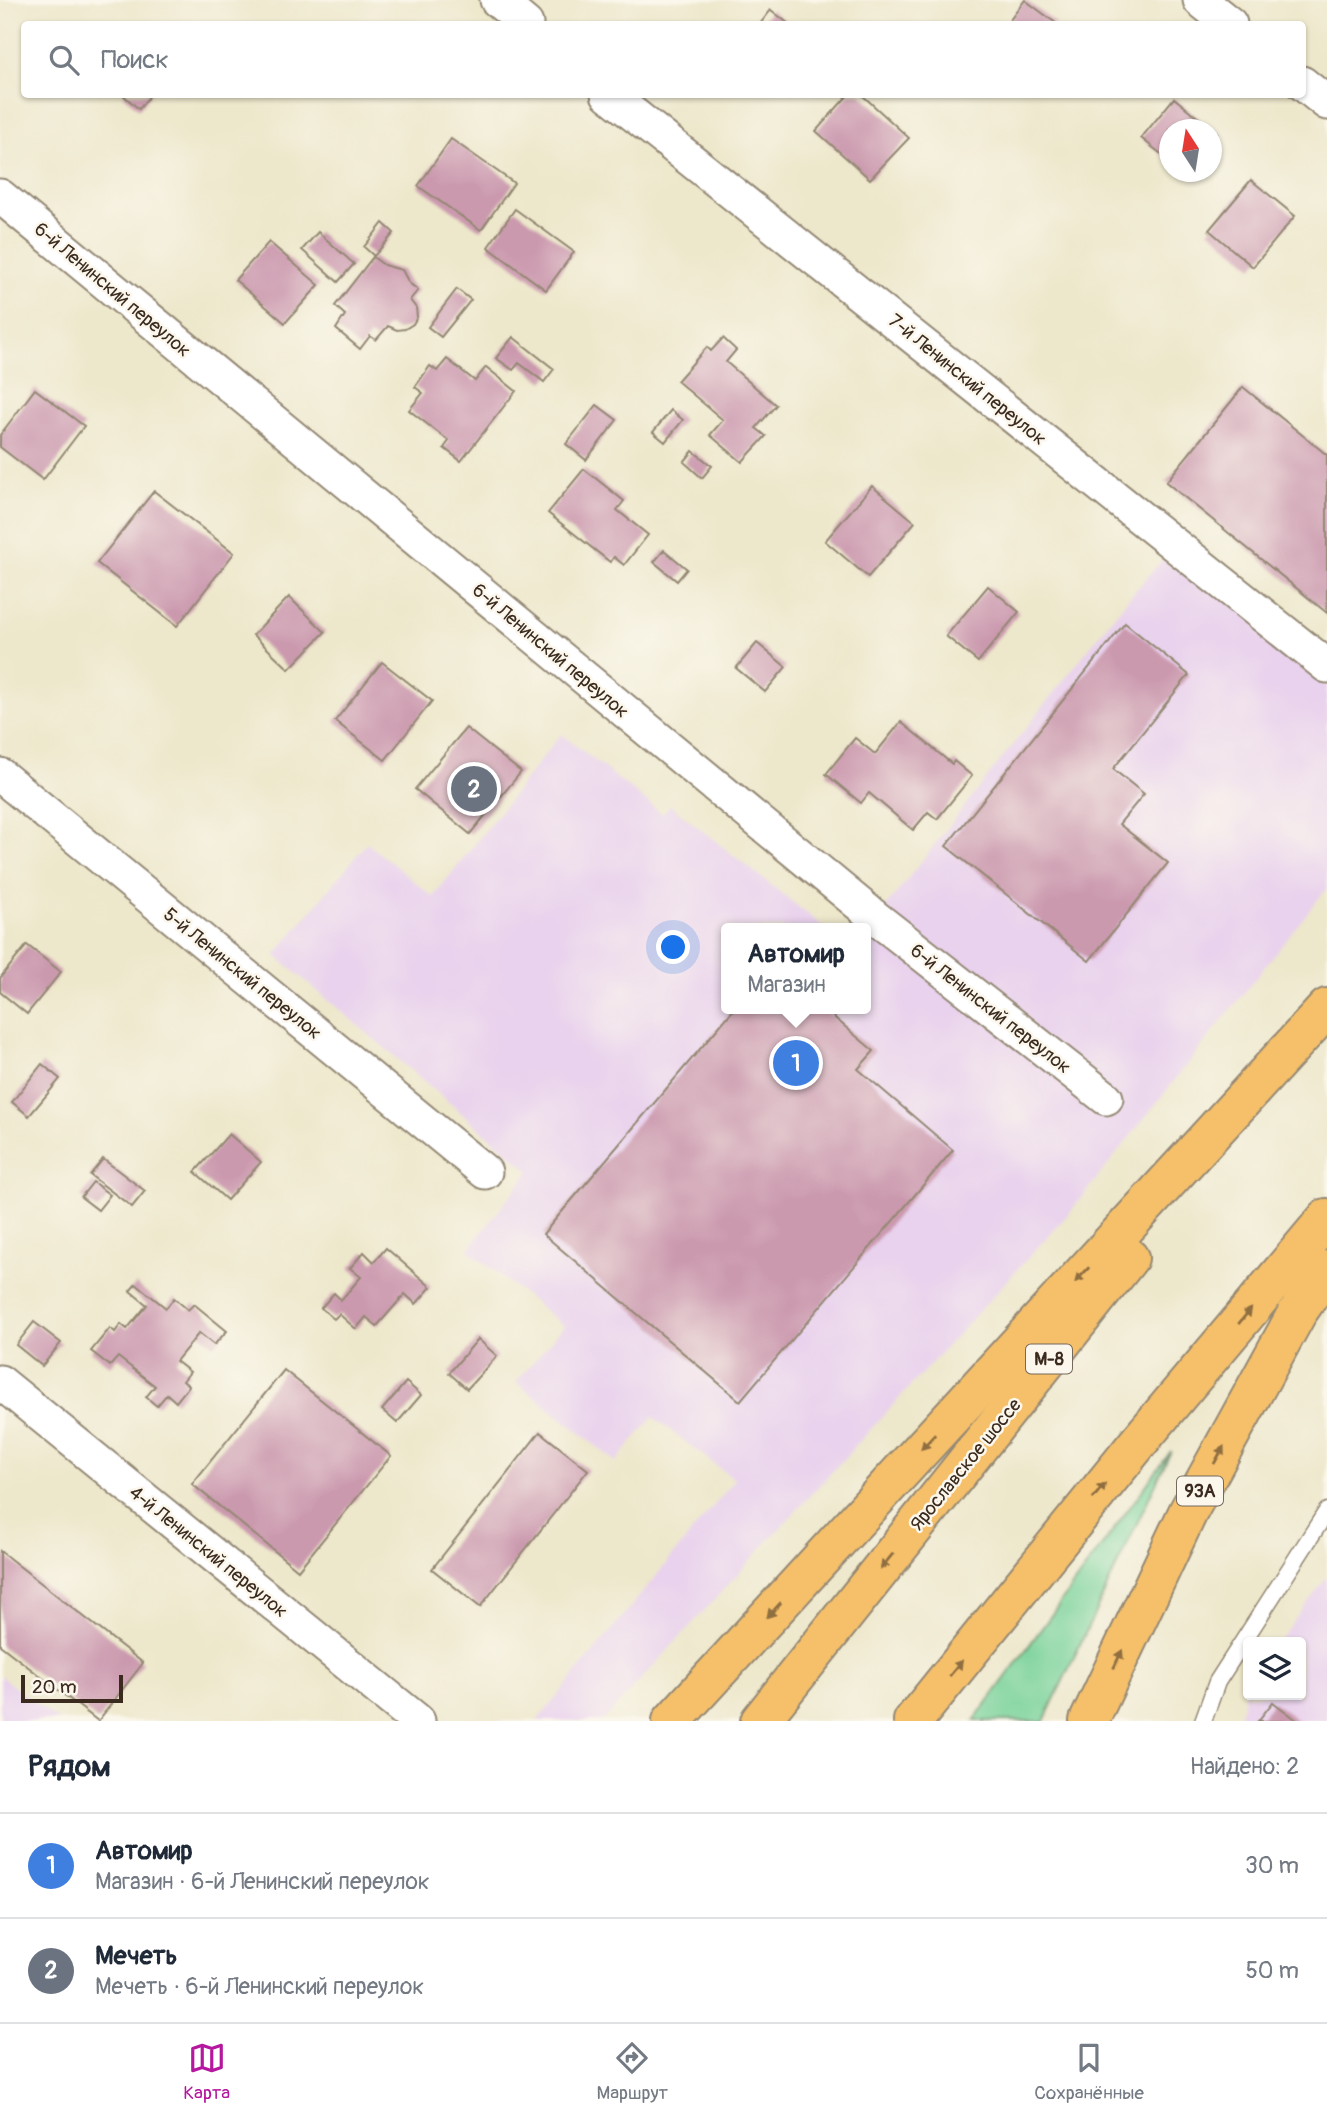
<!DOCTYPE html>
<html lang="ru">
<meta charset="utf-8">
<style>
body{margin:0;font-family:Pangolin,sans-serif;background:#f6f6f7;color:#1f2937}
.controls{position:absolute;right:21px;bottom:21px;display:grid;overflow:hidden;border-radius:7px;box-shadow:0 2px 5px #0004}
.controls button{width:63px;height:63px;display:grid;place-items:center;padding:0;border:0;border-bottom:2px solid #e0e1e3;background:#fff;color:#1f2937;font:35px sans-serif}
.compass{position:absolute;left:1159px;top:119px;width:63px;height:63px;border-radius:50%;background:#fff;box-shadow:0 2px 5px #0004;rotate:348deg}
.scale{position:absolute;left:21px;bottom:18px;width:102px;box-sizing:border-box;padding-left:7px;border:4px solid #3b2a1e;border-top:0;font-size:19px;line-height:24px;white-space:nowrap;color:#3b2a1e;-webkit-text-stroke:5px #fbf7ec;paint-order:stroke}
.you{position:absolute;left:674px;top:948px;width:24px;height:24px;margin:-18px;border:5px solid #fff;border-radius:50%;background:#1a73e8;box-shadow:0 0 0 10px #1a73e833}
.badge{display:grid;place-items:center;width:46px;height:46px;border-radius:50%;background:#b5179e;color:#fff;font-size:23px;font-weight:700}
.pin{position:absolute;translate:-50% -50%;border:4px solid #fff;box-shadow:0 2px 7px #0006}
.popup{position:absolute;left:721px;top:923px;width:150px;height:91px;box-sizing:border-box;display:grid;place-content:center;border-radius:7px;background:#fff;filter:drop-shadow(0 2px 5px #0005);font-size:23px;white-space:nowrap;color:#747a83}
.popup b{font-size:26px;color:#1f2937}
.popup::after{content:'';position:absolute;left:50%;top:100%;margin-left:-14px;border:14px solid transparent;border-top-color:#fff}
.list{margin:0;padding:0;list-style:none}
h2{display:flex;justify-content:space-between;align-items:center;height:91px;margin:0;padding:0 28px;font-size:30px}
h2 small{font-size:23px;font-weight:400;color:#747a83}
.list li{display:grid;grid-template-columns:46px 1fr auto;gap:21px;align-items:center;box-sizing:border-box;height:105px;padding:0 28px;border-top:2px solid #e0e1e3}
.list b{display:block;font-size:26px;white-space:nowrap}
.list p{margin:0;font-size:23px;white-space:nowrap;color:#747a83}
.list em{font-size:23px;font-style:normal;color:#747a83}
.icon{flex:none;width:38px;height:38px;fill:none;stroke:currentColor;stroke-width:2;stroke-linecap:round;stroke-linejoin:round}
.map{position:relative;flex:none;width:1327px;height:1721px;overflow:hidden}
.search{position:absolute;background:#fff;box-shadow:0 2px 5px #0004;left:21px;right:21px;top:21px;height:77px;display:flex;align-items:center;gap:18px;box-sizing:border-box;padding:0 24px;border-radius:7px;color:#747a83;font-size:26px}
.sheet{height:301px;background:#fff}
nav{display:flex;justify-content:space-around;align-items:center;box-sizing:border-box;height:98px;border-top:2px solid #e0e1e3;background:#fff;font-size:19px;color:#747a83}
nav a{display:grid;justify-items:center;gap:4px}
nav .on{color:#b5179e}
.map>svg:first-child{display:block}
.built{fill:#e9d2ed}
.green{fill:#77d198;stroke:#597e5b;stroke-width:2}
.building{fill:#cb99ae}
.lines{fill:none;stroke-linecap:round;stroke-linejoin:round}
.service-casing{stroke:#948874;stroke-width:19}
.minor-casing{stroke:#948874;stroke-width:37}
.primary-casing{stroke:#948874;stroke-width:42}
.trunk-casing{stroke:#948874;stroke-width:42}
.service{stroke:#fff;stroke-width:16}
.minor{stroke:#fff;stroke-width:33}
.primary{stroke:#f6c06b;stroke-width:38}
.trunk{stroke:#f6c06b;stroke-width:38}
.oneway{fill:#8f6e41}
.labels{text-anchor:middle;stroke-width:5;stroke-linejoin:round;paint-order:stroke}
.shield{fill:#fbf7ec;stroke:#75685c;stroke-width:2}
.shield-label{font-size:18px;font-weight:bold;fill:#3b2a1e}
.street-label{font-size:19px;fill:#3b2a1e;stroke:#fbf7ec}
</style>
<div class="map">
<svg width="1327" height="1721" viewBox="0 0 1327 1721">
<rect width="100%" height="100%" fill="#fbf7ec"/>
<filter id="ink" filterUnits="userSpaceOnUse"><feTurbulence type="fractalNoise" baseFrequency=".0143" numOctaves="2"/><feDisplacementMap in="SourceGraphic" scale="14" xChannelSelector="R" yChannelSelector="G"/><feConvolveMatrix kernelMatrix="1 2 1 2 8 2 1 2 1" color-interpolation-filters="sRGB"/></filter>
<filter id="wash" filterUnits="userSpaceOnUse"><feTurbulence type="fractalNoise" baseFrequency=".00686" numOctaves="4" result="noise"/><feDisplacementMap in="SourceGraphic" scale="28" xChannelSelector="R" yChannelSelector="G"/><feGaussianBlur stdDeviation="1.57" result="paint"/><feColorMatrix in="noise" values="0 0 0 0 0 0 0 0 0 0 0 0 0 0 0 0 0 1.4 0 .05"/><feComposite in="paint" operator="in"/></filter>
<g filter="url(#wash)">
<rect width="100%" height="100%" fill="#ede7cb"/>
<!-- built -->
<g class="built">
<polygon points="1171,550 1327,685 1327,888 1071,1211 603,1721 537,1721 735,1480 653,1417 616,1462 516,1382 564,1326 468,1250 530,1171 275,955 367,843 433,897 561,734 662,814 670,805 825,928 726,928 726,1009 866,1009 866,932 1126,601"/>
<polygon points="1327,1577 1327,1721 1238,1721 1248,1682 1248,1695 1301,1695 1301,1642 1278,1642"/>
<polygon points="0,1676 59,1721 0,1721"/>
</g>
<!-- green -->
<polygon class="green" points="1171,1451 1044,1721 974,1721"/>
<g id="blocks">
<!-- building -->
<g class="building">
<polygon points="1025,0 1057,24 1007,24"/>
<polygon points="771,10 789,24 760,24"/>
<polygon points="122,94 151,94 139,109"/>
<polygon points="849,94 861,94 909,138 870,179 816,131"/>
<polygon points="1174,98 1217,133 1212,140 1212,130 1170,130 1170,161 1141,138"/>
<polygon points="451,139 514,183 481,230 418,186"/>
<polygon points="1251,180 1295,216 1253,267 1209,230"/>
<polygon points="515,209 574,252 546,290 488,247"/>
<polygon points="383,223 394,233 374,256 364,247"/>
<polygon points="318,232 354,264 338,282 302,250"/>
<polygon points="269,242 319,285 285,323 235,280"/>
<polygon points="373,257 384,265 402,270 409,283 418,290 410,300 416,308 417,317 413,324 405,329 397,330 388,326 376,340 370,336 360,349 336,329 345,315 335,306"/>
<polygon points="457,289 471,300 441,337 428,327"/>
<polygon points="513,337 554,369 544,382 519,363 513,370 496,358"/>
<polygon points="723,338 736,350 726,362 776,405 756,428 766,436 742,462 710,435 723,420 677,381 707,347 711,351"/>
<polygon points="447,359 475,381 486,367 516,391 461,461 444,448 449,441 409,410 423,393 415,387 430,366 437,371"/>
<polygon points="1243,387 1327,455 1327,613 1166,482"/>
<polygon points="35,389 84,426 43,480 0,447 0,435"/>
<polygon points="597,405 617,420 586,460 566,444"/>
<polygon points="671,410 683,420 665,442 653,432"/>
<polygon points="693,451 712,466 702,478 684,462"/>
<polygon points="584,469 624,501 617,510 648,535 624,565 614,557 610,562 548,513"/>
<polygon points="872,486 915,522 868,577 825,541"/>
<polygon points="154,491 234,553 177,626 97,563"/>
<polygon points="664,550 687,569 677,581 654,562"/>
<polygon points="988,586 1019,612 978,662 946,636"/>
<polygon points="289,597 325,632 289,669 253,635"/>
<polygon points="1125,623 1189,675 1113,769 1144,794 1119,824 1168,863 1089,961 946,846"/>
<polygon points="757,643 786,667 765,692 736,668"/>
<polygon points="382,662 432,701 385,760 335,721"/>
<polygon points="901,722 952,764 954,761 972,776 937,819 928,812 913,830 869,793 861,803 826,774 855,738 875,754"/>
<polygon points="466,728 521,772 470,834 415,789"/>
<polygon points="27,945 61,972 27,1014 0,992 0,978"/>
<polygon points="734,1009 824,1009 874,1051 858,1069 953,1150 740,1401 543,1234"/>
<polygon points="42,1064 60,1079 29,1116 12,1102"/>
<polygon points="229,1134 261,1162 227,1200 195,1172"/>
<polygon points="103,1159 145,1191 132,1207 90,1175"/>
<polygon points="93,1182 110,1195 98,1210 81,1197"/>
<polygon points="386,1248 431,1287 416,1304 405,1294 377,1326 366,1317 356,1329 339,1314 334,1319 321,1308 334,1293 341,1300 361,1277 350,1268 364,1252 374,1262"/>
<polygon points="136,1284 166,1308 174,1298 188,1310 194,1304 227,1331 214,1345 199,1333 176,1361 190,1372 183,1381 189,1386 176,1402 167,1394 157,1406 146,1397 155,1386 118,1357 110,1366 91,1351 110,1328 115,1332 121,1324 127,1329 147,1305 130,1291"/>
<polygon points="34,1322 61,1343 42,1366 16,1345"/>
<polygon points="478,1339 497,1356 467,1389 449,1373"/>
<polygon points="284,1370 391,1456 298,1570 192,1484"/>
<polygon points="406,1382 421,1395 397,1423 382,1410"/>
<polygon points="540,1432 588,1470 480,1607 432,1569"/>
<polygon points="0,1551 143,1663 98,1721 0,1645"/>
<polygon points="1273,1702 1298,1721 1258,1721"/>
</g>
</g>
</g>
<g filter="url(#ink)">
<use href="#blocks" fill-opacity="0" stroke="#948874" stroke-width="2"/>
<g class="lines">
<defs>
<polyline id="service" points="1203,1721 1217,1682 1327,1511"/>
<g id="minor">
<polyline points="497,0 526,24"/>
<polyline points="1200,0 1230,24"/>
<polyline points="1302,83 1327,103"/>
<polyline points="608,94 1327,666"/>
<polyline points="0,196 876,918 1106,1098"/>
<polyline points="0,775 485,1172"/>
<polyline points="0,1382 418,1721"/>
</g>
<polyline id="primary" points="913,1721 1137,1444 1327,1218"/>
<g id="trunk">
<polyline points="672,1721 1327,1008"/>
<polyline points="760,1721 1129,1258"/>
<polyline points="1089,1721 1188,1512 1297,1313 1327,1270"/>
</g>
</defs>
<!-- service casing -->
<use href="#service" class="service-casing"/>
<!-- minor casing -->
<use href="#minor" class="minor-casing"/>
<!-- primary casing -->
<use href="#primary" class="primary-casing"/>
<!-- trunk casing -->
<use href="#trunk" class="trunk-casing"/>
<!-- service -->
<use href="#service" class="service"/>
<!-- minor -->
<use href="#minor" class="minor"/>
<!-- primary -->
<use href="#primary" class="primary"/>
<!-- trunk -->
<use href="#trunk" class="trunk"/>
</g>
<!-- one-way arrows -->
<defs><path id="oneway-solid" d="M-6-.8H1V-3.2L6.5 0L1 3.2V.8H-6Z" transform="scale(1.75)"/></defs>
<g class="oneway">
<use href="#oneway-solid" transform="translate(1082 1275) rotate(133)"/>
<use href="#oneway-solid" transform="translate(1245 1316) rotate(-50)"/>
<use href="#oneway-solid" transform="translate(928 1442) rotate(133)"/>
<use href="#oneway-solid" transform="translate(1219 1455) rotate(-61)"/>
<use href="#oneway-solid" transform="translate(1099 1491) rotate(-51)"/>
<use href="#oneway-solid" transform="translate(887 1561) rotate(129)"/>
<use href="#oneway-solid" transform="translate(774 1610) rotate(133)"/>
<use href="#oneway-solid" transform="translate(1118 1659) rotate(-65)"/>
<use href="#oneway-solid" transform="translate(956 1668) rotate(-51)"/>
</g>
</g>
<g class="labels">
<!-- shield labels -->
<g class="shield">
<rect x="1026" y="1344.5" width="46" height="29" rx="5"/>
<rect x="1177" y="1476.5" width="46" height="29" rx="5"/>
</g>
<g class="shield-label">
<text x="1049" y="1365">М-8</text>
<text x="1200" y="1497">93A</text>
</g>
<!-- street labels -->
<g class="street-label">
<text transform="translate(113 289) rotate(40)" y="7">6-й Ленинский переулок</text>
<text transform="translate(968 379) rotate(39)" y="7">7-й Ленинский переулок</text>
<text transform="translate(551 650) rotate(40)" y="7">6-й Ленинский переулок</text>
<text transform="translate(243 973) rotate(39)" y="7">5-й Ленинский переулок</text>
<text transform="translate(991 1008) rotate(38)" y="7">6-й Ленинский переулок</text>
<text transform="translate(965 1464) rotate(-51)" y="7">Ярославское шоссе</text>
<text transform="translate(209 1551) rotate(39)" y="7">4-й Ленинский переулок</text>
</g>
</g>
</svg>
<div class="controls">
<button><svg class="icon" aria-label="layers" viewBox="0 0 24 24"><path d="M12 4l9 5-9 5-9-5zM3 14l9 5 9-5"/></svg></button>
</div>
<svg class="compass" viewBox="-18 -18 36 36"><path d="M0-13l5 13h-10z" fill="#e53935"/><path d="M0 13l5-13h-10z" fill="#747a83"/></svg>
<div class="scale">20 m</div>
<div class="you"></div>
<div class="pin badge" style="left:796px;top:1063px;background:#3f7fe0">1</div>
<div class="popup"><b>Автомир</b>Магазин</div>
<div class="pin badge" style="left:474px;top:789px;background:#6b7280">2</div>
<div class="search"><svg class="icon" aria-label="search" viewBox="0 0 24 24"><circle cx="10" cy="10" r="6"/><path d="M15 15l6 6"/></svg>Поиск</div>
</div>
<section class="sheet">
<h2>Рядом<small>Найдено: 2</small></h2>
<ul class="list">
<li><span class="badge" style="background:#3f7fe0">1</span><div><b>Автомир</b><p>Магазин · 6-й Ленинский переулок</p></div><em>30 m</em></li>
<li><span class="badge" style="background:#6b7280">2</span><div><b>Мечеть</b><p>Мечеть · 6-й Ленинский переулок</p></div><em>50 m</em></li>
</ul>
</section>
<nav>
<a class="on"><svg class="icon" aria-label="map" viewBox="0 0 24 24"><path d="M3 6l6-2 6 2 6-2v14l-6 2-6-2-6 2zM9 4v14M15 6v14"/></svg>Карта</a>
<a><svg class="icon" aria-label="directions" viewBox="0 0 24 24"><path d="M12 3l9 9-9 9-9-9zM9 14v-3h6M13 9l2 2-2 2"/></svg>Маршрут</a>
<a><svg class="icon" aria-label="saved" viewBox="0 0 24 24"><path d="M7 4h10v16l-5-4-5 4z"/></svg>Сохранённые</a>
</nav>
